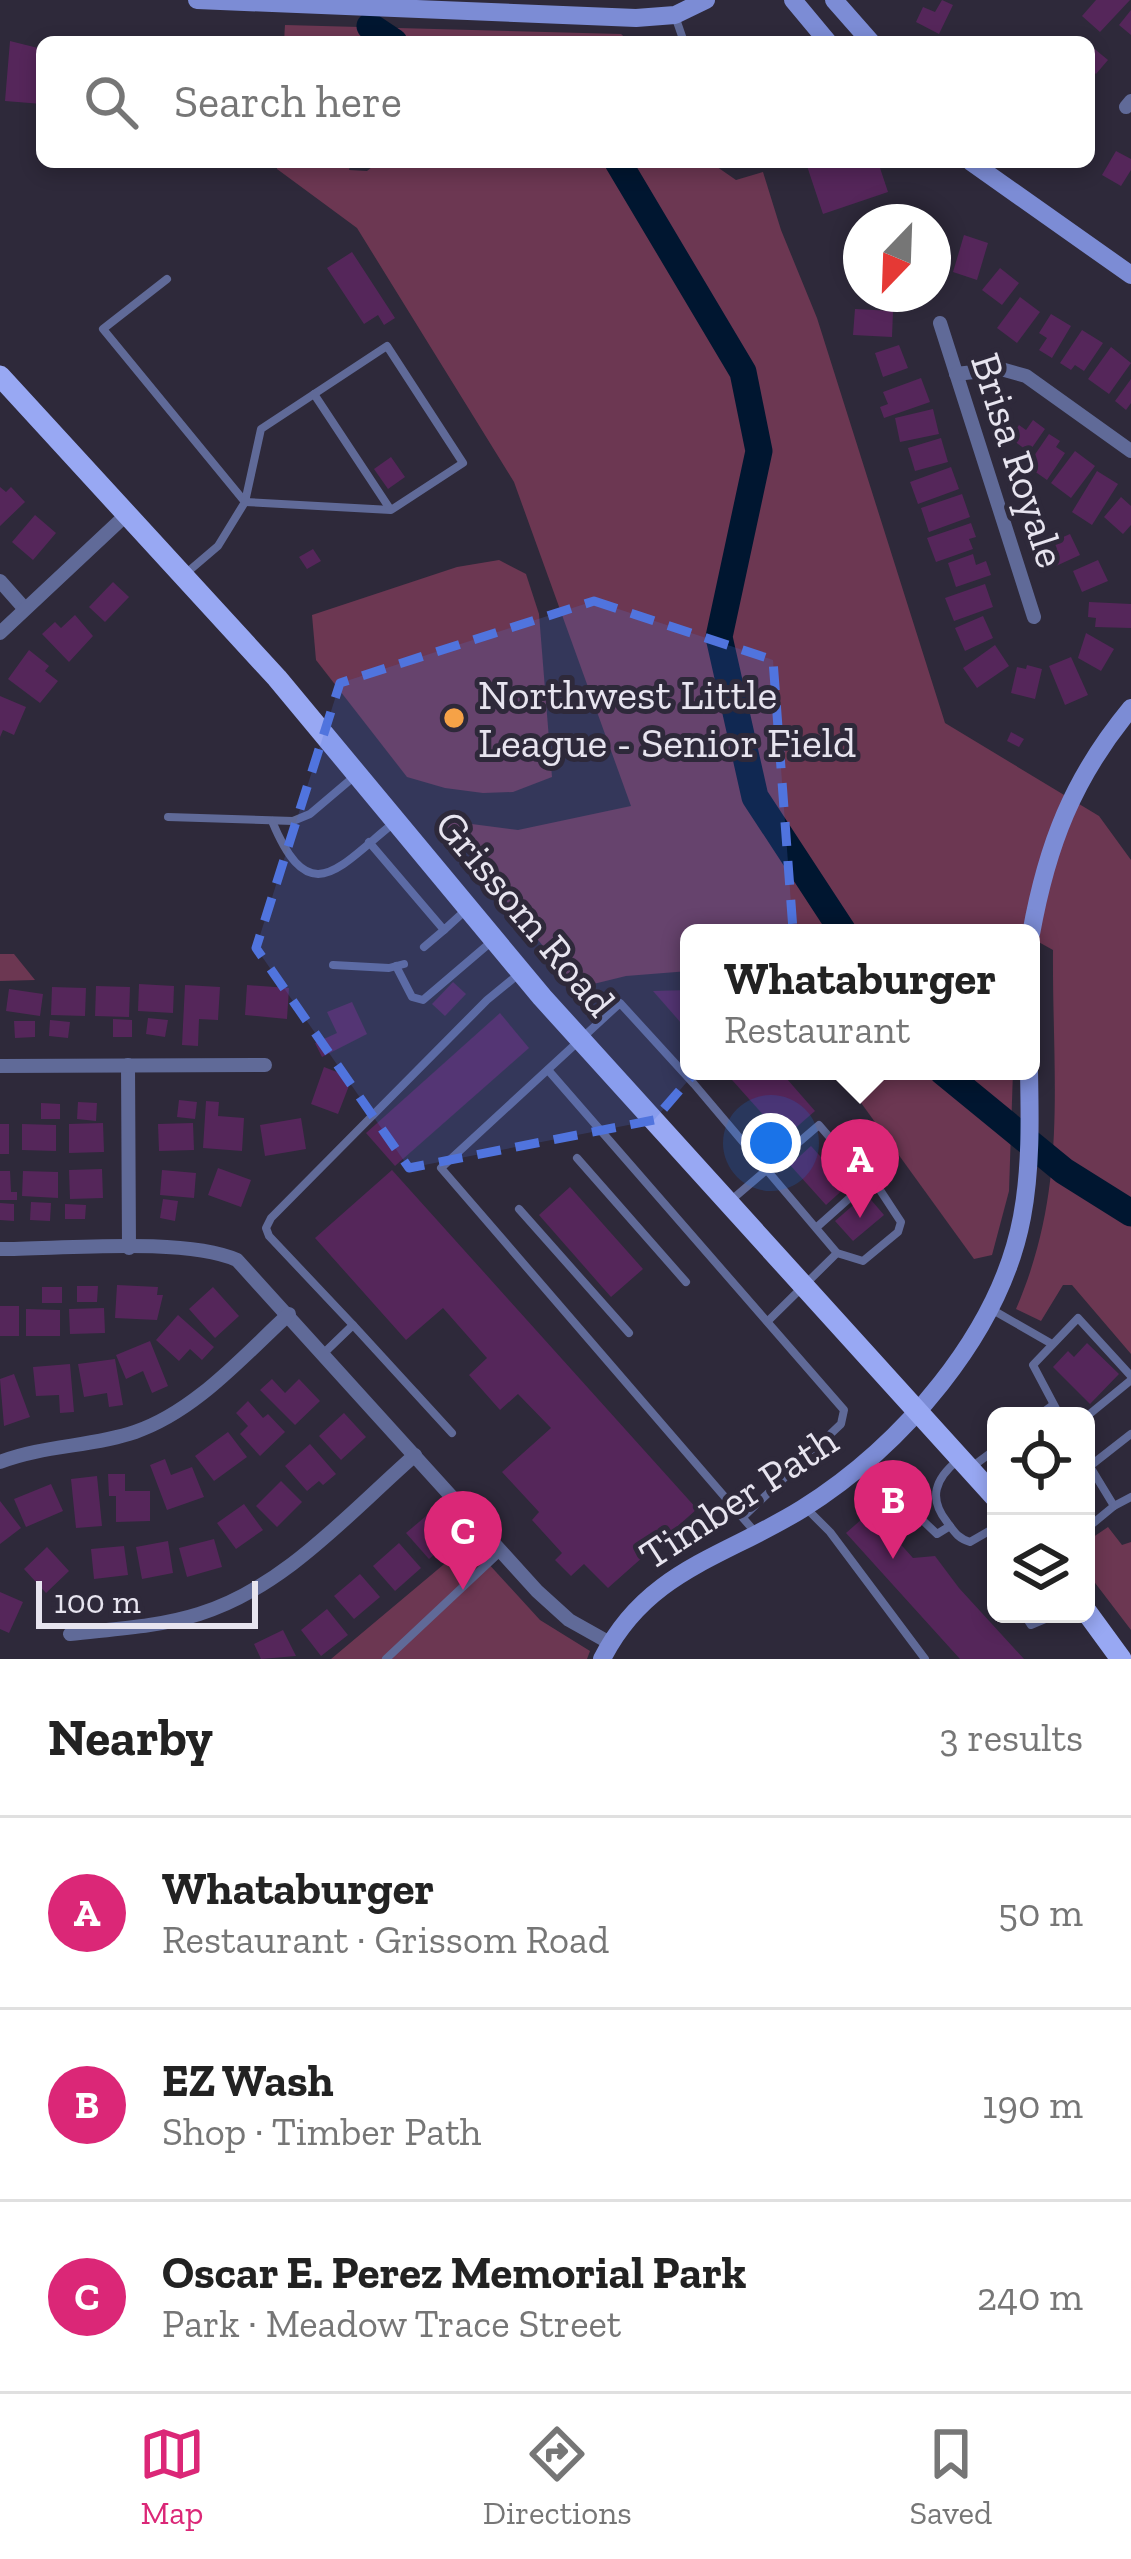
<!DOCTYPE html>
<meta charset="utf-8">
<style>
body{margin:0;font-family:"Zilla Slab",serif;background:#f6f6f6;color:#222}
.controls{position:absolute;right:36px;bottom:36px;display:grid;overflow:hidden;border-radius:18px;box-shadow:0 6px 18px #0003}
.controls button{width:108px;height:108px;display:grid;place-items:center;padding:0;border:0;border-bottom:3px solid #e0e0e0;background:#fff;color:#222;font:60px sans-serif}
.compass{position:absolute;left:843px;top:204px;width:108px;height:108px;border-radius:50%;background:#fff;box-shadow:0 6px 18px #0003;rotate:203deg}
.scale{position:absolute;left:36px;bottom:30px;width:222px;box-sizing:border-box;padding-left:12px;border:6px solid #e7e4ef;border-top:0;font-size:33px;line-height:42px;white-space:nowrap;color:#e7e4ef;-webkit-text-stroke:9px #2e293a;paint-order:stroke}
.you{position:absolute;left:771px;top:1143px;width:42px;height:42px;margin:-30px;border:9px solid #fff;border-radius:50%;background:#1a73e8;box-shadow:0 0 0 18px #1a73e833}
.badge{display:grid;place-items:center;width:78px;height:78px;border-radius:50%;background:#db2777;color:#fff;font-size:39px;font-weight:700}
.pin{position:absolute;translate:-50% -99px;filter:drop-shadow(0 3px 6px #0008)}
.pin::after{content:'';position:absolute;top:63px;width:42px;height:36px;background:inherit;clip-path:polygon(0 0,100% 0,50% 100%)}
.popup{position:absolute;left:680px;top:924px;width:360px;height:156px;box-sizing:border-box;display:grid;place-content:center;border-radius:18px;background:#fff;filter:drop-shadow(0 3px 9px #0005);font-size:39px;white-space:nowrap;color:#767676}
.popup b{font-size:45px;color:#222}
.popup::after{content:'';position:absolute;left:50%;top:100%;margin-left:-24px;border:24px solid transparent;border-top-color:#fff}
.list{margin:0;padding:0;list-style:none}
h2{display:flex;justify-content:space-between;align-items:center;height:156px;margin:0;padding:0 48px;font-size:51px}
h2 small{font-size:39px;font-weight:400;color:#767676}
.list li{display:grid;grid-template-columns:78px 1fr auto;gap:36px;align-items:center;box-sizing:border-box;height:192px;padding:0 48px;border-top:3px solid #e0e0e0}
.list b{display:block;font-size:45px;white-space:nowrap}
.list p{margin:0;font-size:39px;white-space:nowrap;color:#767676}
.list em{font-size:39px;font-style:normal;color:#767676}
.icon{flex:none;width:66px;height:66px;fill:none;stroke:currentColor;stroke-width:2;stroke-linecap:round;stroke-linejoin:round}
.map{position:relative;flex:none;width:1131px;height:1659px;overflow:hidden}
.search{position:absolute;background:#fff;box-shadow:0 6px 18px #0003;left:36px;right:36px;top:36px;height:132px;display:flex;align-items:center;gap:30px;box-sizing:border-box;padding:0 42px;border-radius:18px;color:#767676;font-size:45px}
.sheet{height:732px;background:#fff}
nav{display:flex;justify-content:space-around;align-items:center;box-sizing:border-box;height:168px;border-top:3px solid #e0e0e0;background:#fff;font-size:33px;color:#767676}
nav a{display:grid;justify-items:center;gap:6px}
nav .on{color:#db2777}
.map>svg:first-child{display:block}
.green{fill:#6c3752}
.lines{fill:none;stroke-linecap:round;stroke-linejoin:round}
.river{stroke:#001630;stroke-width:27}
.building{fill:#55265a}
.lane{stroke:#606a98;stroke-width:8}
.street{stroke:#606a98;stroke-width:14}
.secondary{stroke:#7c8cd5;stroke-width:18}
.primary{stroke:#98a8f3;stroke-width:21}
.marked{fill:#5074de;fill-opacity:0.2;stroke:#5074de;stroke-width:9;stroke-dasharray:24 15;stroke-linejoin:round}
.poi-dot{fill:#f6a247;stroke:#2e293a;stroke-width:4.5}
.labels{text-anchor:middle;stroke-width:10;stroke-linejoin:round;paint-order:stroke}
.street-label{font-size:42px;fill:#e7e4ef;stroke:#2e293a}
.poi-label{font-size:42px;fill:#e7e4ef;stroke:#2e293a;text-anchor:start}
</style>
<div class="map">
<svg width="1131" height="1659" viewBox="0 0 1131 1659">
<rect width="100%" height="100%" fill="#2e293a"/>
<!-- green -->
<g class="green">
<polygon points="285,25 621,34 630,42 284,42"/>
<path d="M 277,162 L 351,162 L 349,170 L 367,171 L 378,162 L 710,162 L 736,180 L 763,172 L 781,230 L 817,318 L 945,723 L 1099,816 L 1131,860 L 1131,1354 L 1072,1285 L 1063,1285 L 1041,1321 L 1016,1309 C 1069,1186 1052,1080 1053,950 L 1015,929 L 1014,933 L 689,933 L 689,971 L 626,976 L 577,988 L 441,820 L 518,830 L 631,806 L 514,482 L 357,228 L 277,169 Z"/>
<polygon points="499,560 526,574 539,614 552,777 513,792 483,793 445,788 407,777 316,660 312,615 457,567"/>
<polygon points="0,954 14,954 35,980 0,981"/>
<polygon points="838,1071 1013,1071 1009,1191 992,1255 974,1259"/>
<polygon points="1108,1527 1122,1545 1131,1542 1131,1630 1086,1571 1086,1542"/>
<polygon points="464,1537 540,1620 590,1651 587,1659 331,1659 449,1560"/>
</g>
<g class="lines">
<!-- river -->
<g class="river">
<polyline points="370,26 394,42"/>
<polyline points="618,162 743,372 759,451 719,637 755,797 844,933"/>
<polyline points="942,1071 1064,1171 1131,1213"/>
</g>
</g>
<!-- building -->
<g class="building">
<polygon points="942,0 953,5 939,34 916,22 923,7 935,12"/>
<polygon points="1096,0 1130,0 1100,32 1082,16"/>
<polygon points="1131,10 1131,35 1119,25"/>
<polygon points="10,41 42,49 42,104 5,101"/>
<polygon points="1091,46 1108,60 1096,74 1089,68"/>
<polygon points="1116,151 1131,159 1131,170 1121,186 1102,175"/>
<polygon points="819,162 878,162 888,192 823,214 807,166"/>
<polygon points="964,235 988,243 977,280 953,272"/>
<polygon points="352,252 395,318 384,325 378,315 364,324 327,268"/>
<polygon points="1000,268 1019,283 1002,305 982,290"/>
<polygon points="1020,297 1040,312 1017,343 997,328"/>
<polygon points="855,309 893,311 892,337 853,335"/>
<polygon points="1051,314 1071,326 1052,358 1039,350 1047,338 1039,333"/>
<polygon points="1082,330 1103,343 1084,371 1075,365 1071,370 1060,363"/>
<polygon points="899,345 908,368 883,377 875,353"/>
<polygon points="1111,347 1131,363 1109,394 1088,379"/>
<polygon points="921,378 930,402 884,418 880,407 888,404 883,392"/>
<polygon points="1131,379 1131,403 1126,410 1115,401"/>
<polygon points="933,409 939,434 900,442 895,418"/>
<polygon points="1033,420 1045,429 1029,452 1010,438 1019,425 1026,430"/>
<polygon points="1049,434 1060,441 1056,447 1065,453 1047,480 1027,466"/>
<polygon points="941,438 948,462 915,471 908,448"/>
<polygon points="1075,451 1095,466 1071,498 1051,483"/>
<polygon points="391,457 405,477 388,489 374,469"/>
<polygon points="951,467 959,489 918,504 910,482"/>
<polygon points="1097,471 1118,484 1092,525 1072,512"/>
<polygon points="0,487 6,492 11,487 25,502 0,526"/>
<polygon points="962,494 970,517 929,532 921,508"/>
<polygon points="1121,497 1131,506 1131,525 1123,534 1104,517"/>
<polygon points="35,515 56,533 33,560 12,542"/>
<polygon points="971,523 976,537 969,539 973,549 936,562 927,538"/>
<polygon points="1070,534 1080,555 1056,566 1049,552 1057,549 1054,541"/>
<polygon points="313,549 321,561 307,569 299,557"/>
<polygon points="973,554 976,565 986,561 991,575 956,587 948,563"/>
<polygon points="1098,560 1108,581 1082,592 1073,571"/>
<polygon points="113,582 129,597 105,622 89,607"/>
<polygon points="985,584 993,607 954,621 945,598"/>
<polygon points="1089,602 1131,604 1131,628 1095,627 1096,618 1088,617"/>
<polygon points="75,615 93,636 69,662 42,634 55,622 61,628"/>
<polygon points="983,616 993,638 965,651 955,628"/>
<polygon points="1086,633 1114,649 1101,671 1078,658"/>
<polygon points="995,645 1009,666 977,688 963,668"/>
<polygon points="29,650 49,666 45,671 58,681 40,703 8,679"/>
<polygon points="1071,657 1088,695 1065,705 1049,666"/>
<polygon points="1027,665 1042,669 1035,699 1011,693 1017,667 1026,669"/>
<polygon points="0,696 26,707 14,735 3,730 0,737"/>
<polygon points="1011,732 1024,739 1019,747 1007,741"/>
<polygon points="453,982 466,994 445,1016 432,1004"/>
<polygon points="139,984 174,986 173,1013 138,1011"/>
<polygon points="185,985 220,987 218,1020 199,1019 198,1046 182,1045"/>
<polygon points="247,985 289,988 287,1019 245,1015"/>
<polygon points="96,986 130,987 129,1017 95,1016"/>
<polygon points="52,987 86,988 85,1016 51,1015"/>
<polygon points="9,989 43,994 40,1016 6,1011"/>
<polygon points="689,990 689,1032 653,991"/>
<polygon points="352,1002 367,1034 322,1057 315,1043 337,1033 327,1012"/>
<polygon points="500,1013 529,1048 395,1166 366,1133"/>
<polygon points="148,1018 168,1020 165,1037 146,1034"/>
<polygon points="113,1019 132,1020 132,1037 113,1037"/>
<polygon points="50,1020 70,1022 68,1038 49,1036"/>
<polygon points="14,1021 35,1021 35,1037 15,1038"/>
<polygon points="324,1067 352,1078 338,1114 311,1104"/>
<polygon points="724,1071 780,1071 815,1111 784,1138"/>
<polygon points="179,1100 197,1102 195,1119 177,1117"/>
<polygon points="206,1101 219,1102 218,1116 244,1118 242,1151 203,1148"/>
<polygon points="78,1102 97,1103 96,1121 77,1119"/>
<polygon points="41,1103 60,1104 60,1119 41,1119"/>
<polygon points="301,1118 306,1149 265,1156 260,1125"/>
<polygon points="103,1123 104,1152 69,1153 69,1124"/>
<polygon points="193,1123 194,1150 159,1151 158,1124"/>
<rect x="0" y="1124" width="9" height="30"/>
<polygon points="22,1124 56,1125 56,1151 22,1150"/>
<polygon points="811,1146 847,1186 826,1205 790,1165"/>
<polygon points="218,1168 251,1180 241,1207 208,1195"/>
<polygon points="102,1169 103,1198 70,1199 69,1170"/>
<polygon points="162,1170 196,1173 194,1198 160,1195"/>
<polygon points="392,1170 697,1509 608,1588 584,1564 571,1576 555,1560 562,1553 532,1520 539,1512 502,1472 551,1428 518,1394 500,1410 469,1375 487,1358 443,1308 406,1340 315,1238"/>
<polygon points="0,1171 10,1171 11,1192 17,1192 17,1200 0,1200"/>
<polygon points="23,1171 58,1172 58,1198 22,1196"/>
<polygon points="570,1187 643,1269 611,1297 539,1215"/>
<polygon points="866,1194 884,1215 853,1241 835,1221"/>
<polygon points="163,1199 178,1201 175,1221 160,1218"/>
<polygon points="31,1202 51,1203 50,1221 30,1220"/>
<polygon points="0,1203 14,1204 14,1221 0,1220"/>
<polygon points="65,1204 86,1205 85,1219 65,1219"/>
<polygon points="117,1285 158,1287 157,1295 163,1295 157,1320 115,1318"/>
<polygon points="77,1286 98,1286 97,1302 77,1302"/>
<rect x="42" y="1287" width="20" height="16"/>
<polygon points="213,1287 239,1316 215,1338 189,1309"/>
<rect x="0" y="1306" width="19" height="30"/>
<polygon points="104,1308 105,1333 70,1334 69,1309"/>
<polygon points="26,1309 60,1310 60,1336 26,1336"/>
<polygon points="178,1315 214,1347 202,1360 190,1349 179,1361 156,1340"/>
<polygon points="150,1341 168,1386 152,1393 143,1371 126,1379 116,1355"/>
<polygon points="1087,1343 1119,1374 1090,1404 1053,1367 1068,1351 1074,1357"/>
<polygon points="115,1359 123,1405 109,1407 107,1393 84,1397 78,1364"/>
<polygon points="70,1364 74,1412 60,1413 59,1395 36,1396 33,1367"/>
<polygon points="14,1374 30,1417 4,1426 0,1379"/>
<polygon points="272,1379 285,1393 299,1379 320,1401 295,1425 260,1390"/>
<polygon points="248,1401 263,1418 268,1414 285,1432 260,1456 240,1434 248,1426 236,1413"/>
<polygon points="344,1413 366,1437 341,1460 319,1436"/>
<polygon points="228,1432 247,1457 214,1481 195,1456"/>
<polygon points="310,1444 336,1474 323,1485 319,1481 307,1491 285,1466"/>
<polygon points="165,1459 171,1475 192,1467 204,1497 167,1510 150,1465"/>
<polygon points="910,1473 934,1498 922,1510 898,1485"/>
<polygon points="108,1474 125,1474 125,1491 150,1491 150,1521 116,1522 116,1496 109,1496"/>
<polygon points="97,1476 102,1526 76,1528 71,1479"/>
<polygon points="281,1481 302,1502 277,1527 256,1506"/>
<polygon points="51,1484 63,1511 26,1527 14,1499"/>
<polygon points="0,1501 21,1528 0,1544"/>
<polygon points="244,1504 263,1530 236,1549 217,1523"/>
<polygon points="432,1511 455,1537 429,1559 406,1533"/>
<polygon points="871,1511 913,1558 935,1556 959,1588 1024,1659 960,1659 846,1533"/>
<polygon points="214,1539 222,1567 187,1577 179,1548"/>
<polygon points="168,1541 173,1573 142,1579 136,1547"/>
<polygon points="399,1543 421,1568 395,1591 373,1566"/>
<polygon points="124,1546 128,1575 94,1579 91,1549"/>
<polygon points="47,1547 69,1571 46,1593 24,1569"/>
<polygon points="360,1574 380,1597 354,1619 334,1596"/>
<polygon points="0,1592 23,1602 9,1633 0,1629"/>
<polygon points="327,1609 348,1635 321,1656 301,1630"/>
<polygon points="283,1630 296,1656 261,1659 254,1644"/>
</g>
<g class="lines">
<!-- lane -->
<g class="lane">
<polyline points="675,16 684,42"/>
<polyline points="167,279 103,329 245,502 218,546 184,575"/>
<polygon points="387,346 463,463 391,510 245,502 261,429"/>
<polyline points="314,394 390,509"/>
<polyline points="168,817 293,821 310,814 356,775"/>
<path d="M 272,821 C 310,913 339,866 395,822"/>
<polyline points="369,842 444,930 468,908"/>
<polyline points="424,947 444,930"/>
<polyline points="333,965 389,968 404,964"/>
<polyline points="396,966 412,997 423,1000 491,942"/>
<polyline points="548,1070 844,1410 841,1424 743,1517"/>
<polyline points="577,1158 686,1282"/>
<polyline points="729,1202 819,1125 871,1185"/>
<polyline points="519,1209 629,1333"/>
<polyline points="991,1309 1052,1344"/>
<polyline points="768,1321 837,1253"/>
<polyline points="353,1325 269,1236 266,1228 271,1218 487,1000 520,973"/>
<polyline points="324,1353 353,1325 452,1433"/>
<polyline points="1038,1416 1053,1405"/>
<polyline points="1060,1416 1033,1365 1078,1318 1131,1376"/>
<polyline points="1086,1417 1131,1380"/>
<path d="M 958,1460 C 935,1479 928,1498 947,1522 C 955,1533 958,1538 970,1542 L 996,1527"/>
<polyline points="1086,1460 1114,1506 1086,1529"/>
<polyline points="862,1463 937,1534 950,1526"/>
<polyline points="973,1466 996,1449"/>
<polyline points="1090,1466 1131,1434"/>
<polyline points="1114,1506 1131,1497"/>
<polyline points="806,1508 830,1532 925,1659"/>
<polyline points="755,1532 441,1168 620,1003 694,1084 837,1253 863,1261 898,1232 901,1222 878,1187 863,1186 817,1227"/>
<polyline points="1024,1614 1031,1625 1057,1614"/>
<polyline points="386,1659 500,1552"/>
</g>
<!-- street -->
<g class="street">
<polyline points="1126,107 1131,101"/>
<polyline points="940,323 1034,617"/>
<polyline points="956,374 1001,369 1026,376 1131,451"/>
<polyline points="0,581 24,608"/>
<polyline points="0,633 127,514"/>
<polyline points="128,1065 129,1248"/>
<polyline points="0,1066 265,1065"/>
<path d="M 0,1249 C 62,1249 184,1237 237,1260 L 537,1591 L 569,1620 L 610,1643"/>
<path d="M 0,1462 C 44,1445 91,1447 135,1432 C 196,1411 243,1356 289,1314"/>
<path d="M 70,1634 C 113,1629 158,1627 199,1614 C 284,1588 350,1512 415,1455"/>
</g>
<!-- secondary -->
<g class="secondary">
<polyline points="197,0 636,18 675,15 706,0"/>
<polyline points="793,0 828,42"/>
<polyline points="834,0 871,42"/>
<polyline points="971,162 1131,275"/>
<path d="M 1031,934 C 1047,845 1073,778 1131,708"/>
<path d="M 602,1659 C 647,1570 725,1557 802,1509 C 901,1447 1000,1334 1022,1217 C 1031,1169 1030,1120 1029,1071"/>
</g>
<!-- primary -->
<g class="primary">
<polyline points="0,376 277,678 542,997 996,1498"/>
<polyline points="1086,1611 1121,1659"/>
</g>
</g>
<!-- marked area -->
<path class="marked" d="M 594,601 L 773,660 L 795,957 L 654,1120 L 409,1168 L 256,948 L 340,683 Z"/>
<!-- markers -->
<circle class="poi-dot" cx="454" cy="718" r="12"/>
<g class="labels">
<!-- street labels -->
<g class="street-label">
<text transform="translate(1019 460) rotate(72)" y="15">Brisa Royale</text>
<text transform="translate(526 913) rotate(50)" y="15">Grissom Road</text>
<text transform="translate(738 1497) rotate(-33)" y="15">Timber Path</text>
</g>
<!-- poi labels -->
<g class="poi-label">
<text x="478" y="709">Northwest Little<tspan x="478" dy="48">League - Senior Field</tspan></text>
</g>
</g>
</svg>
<div class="controls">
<button><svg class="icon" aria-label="locate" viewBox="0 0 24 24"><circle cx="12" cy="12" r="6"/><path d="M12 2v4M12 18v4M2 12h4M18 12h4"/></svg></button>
<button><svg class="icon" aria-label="layers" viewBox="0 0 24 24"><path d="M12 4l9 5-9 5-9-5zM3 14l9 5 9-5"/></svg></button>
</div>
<svg class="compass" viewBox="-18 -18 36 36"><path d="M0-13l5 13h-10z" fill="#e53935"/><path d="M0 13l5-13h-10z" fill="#767676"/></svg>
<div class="scale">100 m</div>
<div class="you"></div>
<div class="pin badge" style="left:860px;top:1218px">A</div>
<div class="popup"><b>Whataburger</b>Restaurant</div>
<div class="pin badge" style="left:893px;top:1559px">B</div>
<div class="pin badge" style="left:463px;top:1590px">C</div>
<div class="search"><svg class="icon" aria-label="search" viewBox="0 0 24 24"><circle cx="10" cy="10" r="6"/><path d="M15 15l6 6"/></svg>Search here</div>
</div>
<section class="sheet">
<h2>Nearby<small>3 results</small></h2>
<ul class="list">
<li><span class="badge">A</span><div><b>Whataburger</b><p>Restaurant · Grissom Road</p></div><em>50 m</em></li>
<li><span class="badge">B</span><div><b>EZ Wash</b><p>Shop · Timber Path</p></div><em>190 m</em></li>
<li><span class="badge">C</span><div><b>Oscar E. Perez Memorial Park</b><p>Park · Meadow Trace Street</p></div><em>240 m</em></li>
</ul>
</section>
<nav>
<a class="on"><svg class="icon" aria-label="map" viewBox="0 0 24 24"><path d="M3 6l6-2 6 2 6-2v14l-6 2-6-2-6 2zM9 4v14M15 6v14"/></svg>Map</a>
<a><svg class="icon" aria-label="directions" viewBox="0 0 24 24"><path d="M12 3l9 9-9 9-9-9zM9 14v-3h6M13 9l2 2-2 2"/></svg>Directions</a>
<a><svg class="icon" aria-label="saved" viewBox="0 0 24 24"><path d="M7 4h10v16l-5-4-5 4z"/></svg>Saved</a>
</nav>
